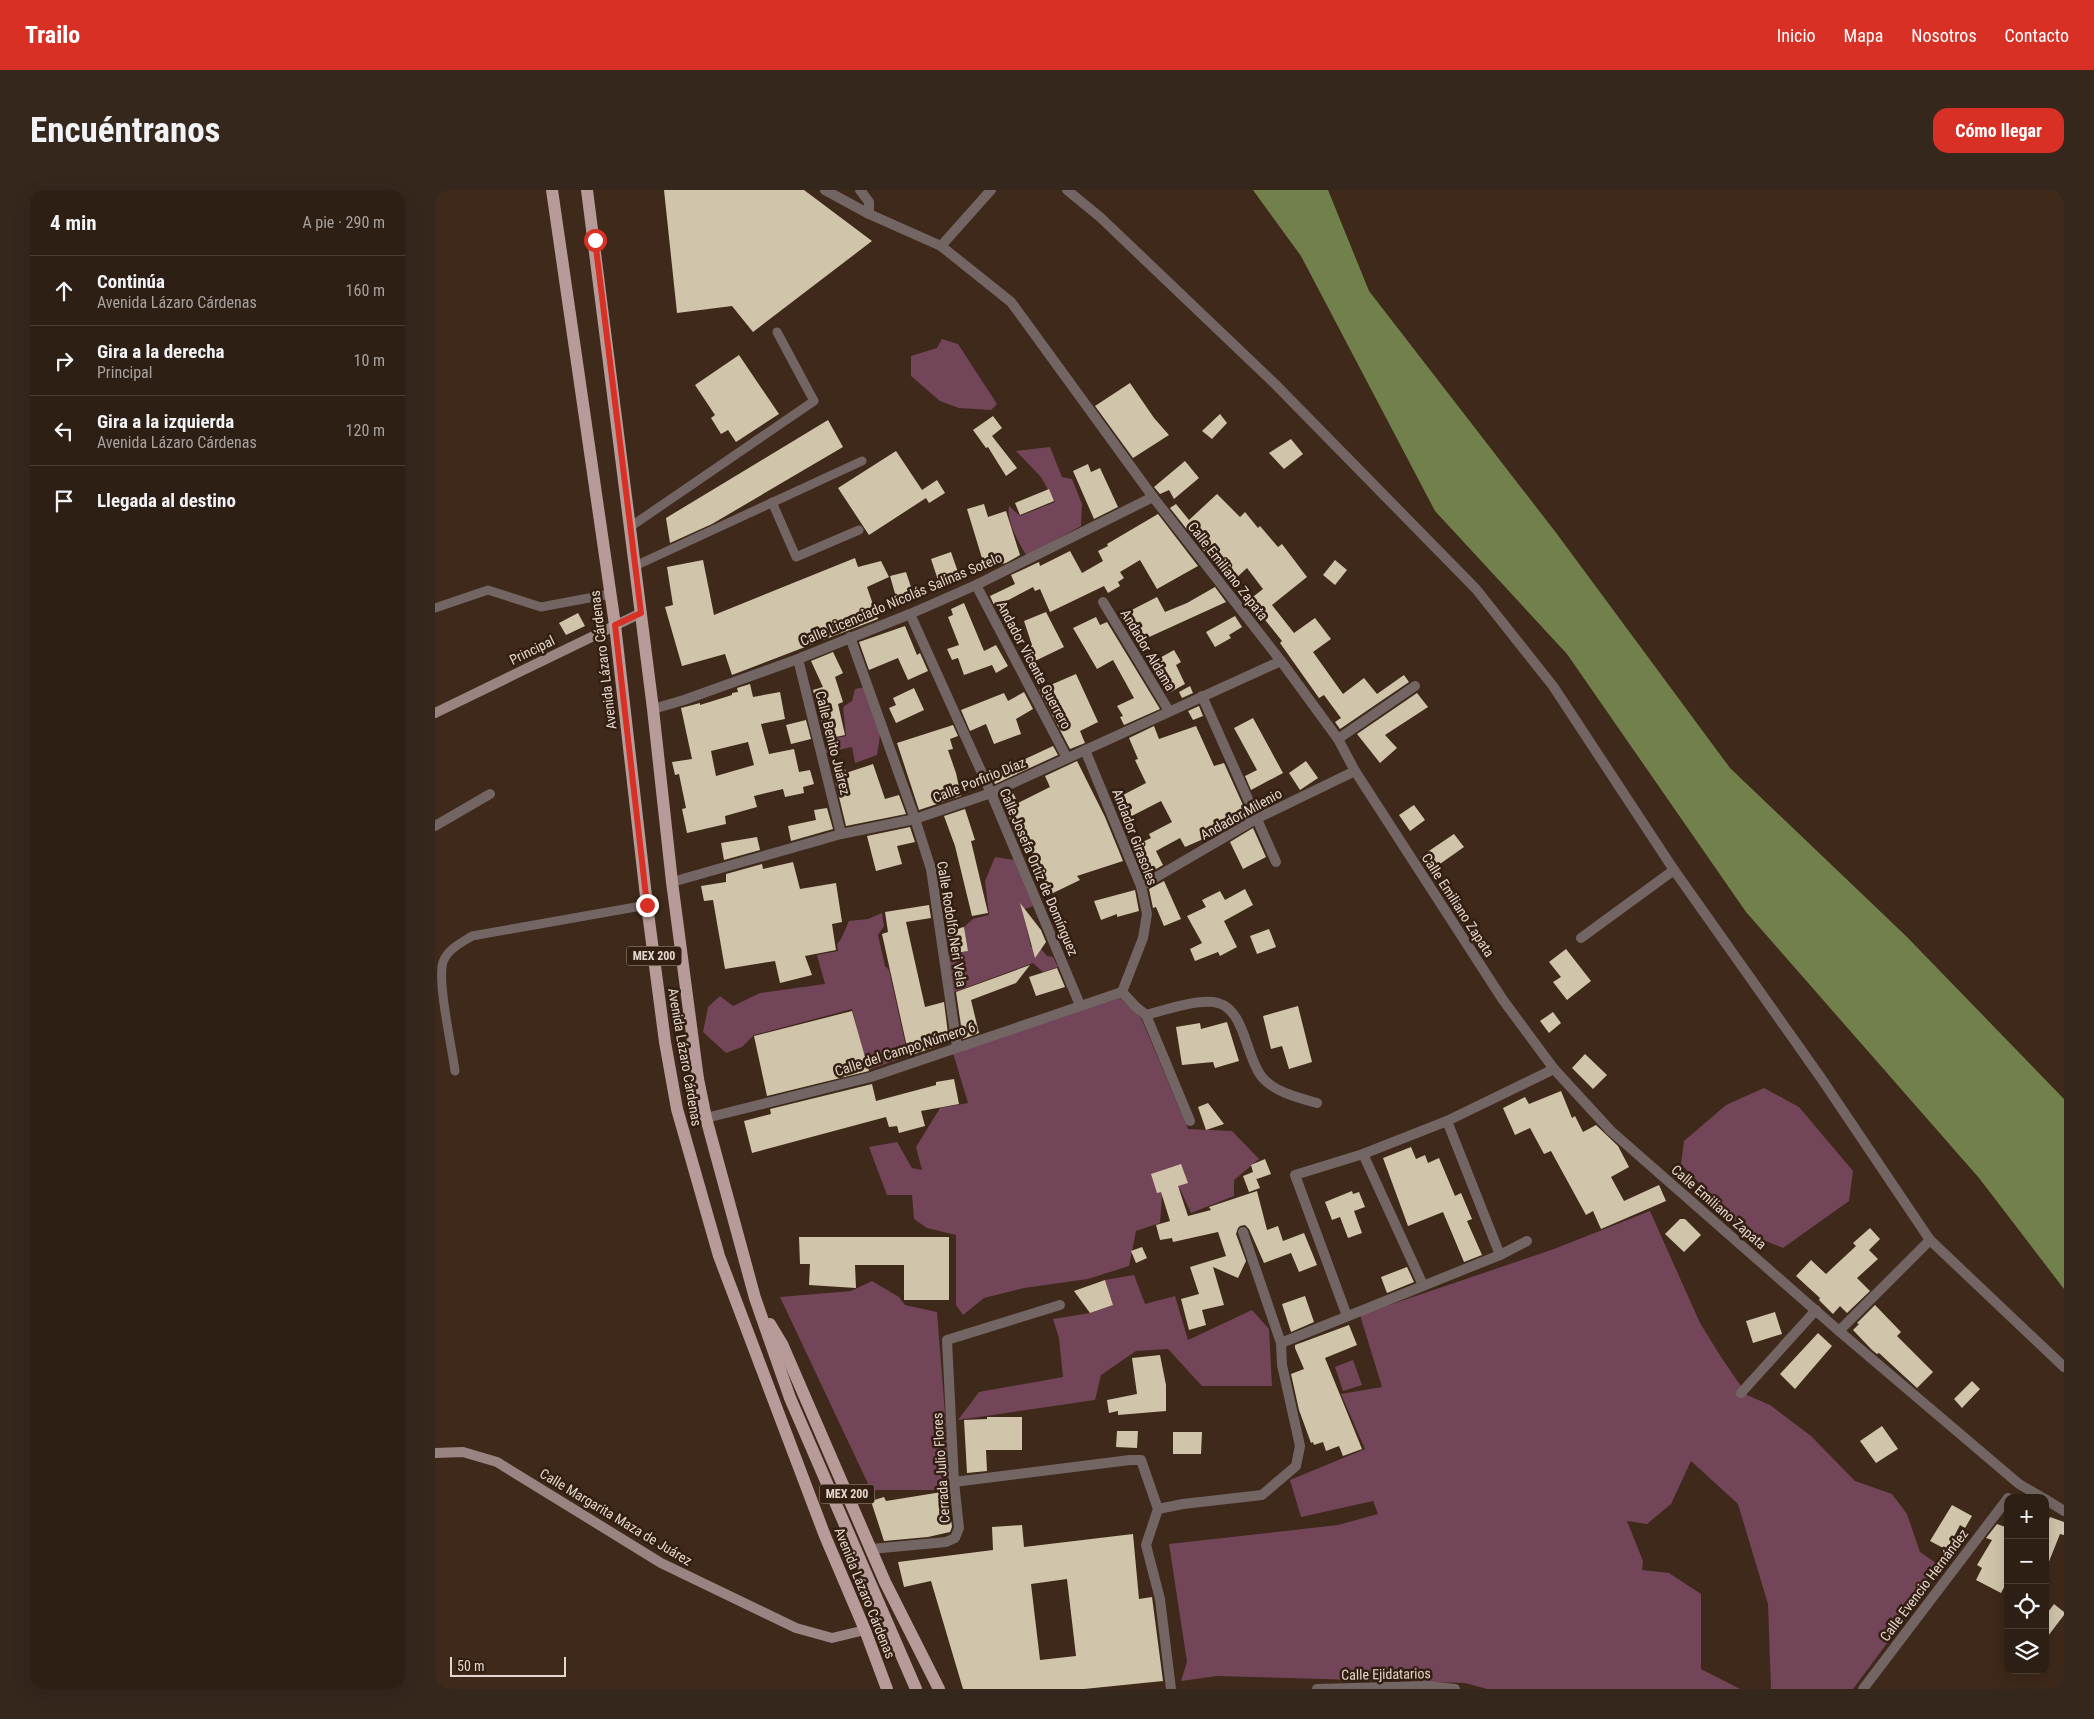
<!DOCTYPE html>
<html lang="es">
<meta charset="utf-8">
<style>
body{margin:0;font-family:"Roboto Condensed",sans-serif;background:#36271d;color:#f1f3f6}
.controls{position:absolute;right:15px;bottom:15px;display:grid;overflow:hidden;border-radius:10px;box-shadow:0 5px 20px #0002}
.controls button{width:45px;height:45px;display:grid;place-items:center;padding:0;border:0;border-bottom:1px solid #493d34;background:#2e1f14;color:#f1f3f6;font:25px sans-serif}
.scale{position:absolute;left:15px;bottom:12px;width:116px;box-sizing:border-box;padding-left:5px;border:2px solid #e3d6cd;border-top:0;font-size:14px;line-height:18px;white-space:nowrap;color:#e3d6cd;-webkit-text-stroke:4px #331f11;paint-order:stroke}
.stop{position:absolute;width:15px;height:15px;margin:-11px;border:4px solid #d93025;border-radius:50%;background:#fff}
.stop.end{background:#d93025;border-color:#fff;box-shadow:0 1px 5px #0008}
.list{margin:0;padding:0;list-style:none}
h2{display:flex;justify-content:space-between;align-items:center;height:65px;margin:0;padding:0 20px;font-size:21px}
h2 small{font-size:16px;font-weight:400;color:#a7a2a0}
.list li{display:grid;grid-template-columns:32px 1fr auto;gap:15px;align-items:center;box-sizing:border-box;height:70px;padding:0 20px;border-top:1px solid #493d34}
.list b{display:block;font-size:19px;white-space:nowrap}
.list p{margin:0;font-size:16px;white-space:nowrap;color:#a7a2a0}
.list em{font-size:16px;font-style:normal;color:#a7a2a0}
.icon{flex:none;width:28px;height:28px;fill:none;stroke:currentColor;stroke-width:2;stroke-linecap:round;stroke-linejoin:round}
.map{position:relative;flex:none;width:1629px;height:1499px;overflow:hidden;border-radius:15px}
header{display:flex;align-items:center;gap:30px;box-sizing:border-box;height:70px;padding:0 25px;background:#d93025;color:#fff}
header strong{font-size:24px}
nav{display:flex;gap:28px;margin-inline-start:auto;font-size:18px}
.intro{display:flex;align-items:center;justify-content:space-between;box-sizing:border-box;height:120px;padding:0 30px}
h1{margin:0;font-size:35px}
.button{padding:12px 22px;border-radius:15px;background:#d93025;color:#fff;font-size:18px;font-weight:700}
main{display:flex;gap:30px;padding:0 30px}
aside{flex:1;background:#2e1f14;border-radius:15px;box-shadow:0 5px 20px #0002}
.map>svg:first-child{display:block}
.green{fill:#734559}
.water{fill:#72804b}
.building{fill:#d0c5aa;fill-rule:evenodd}
.lines{fill:none;stroke-linecap:round;stroke-linejoin:round}
.lane{stroke:#736564;stroke-width:9}
.street{stroke:#736564;stroke-width:10}
.secondary{stroke:#9a8482;stroke-width:10}
.primary{stroke:#b79b99;stroke-width:12}
.route{stroke:#d93025;stroke-width:6}
.labels{text-anchor:middle;stroke-width:5;stroke-linejoin:round;paint-order:stroke}
.shield{fill:#331f11;stroke:#ae9f95;stroke-width:1}
.shield-label{font-size:12px;font-weight:bold;fill:#e3d6cd}
.street-label{font-size:14px;fill:#e3d6cd;stroke:#331f11}
</style>
<header>
<strong>Trailo</strong>
<nav><a>Inicio</a><a>Mapa</a><a>Nosotros</a><a>Contacto</a></nav>
</header>
<div class="intro"><h1>Encuéntranos</h1><a class="button">Cómo llegar</a></div>
<main>
<aside>
<h2>4 min<small>A pie · 290 m</small></h2>
<ul class="list">
<li><svg class="icon" aria-label="ahead" viewBox="0 0 24 24"><path d="M12 20V5M6 11l6-6 6 6"/></svg><div><b>Continúa</b><p>Avenida Lázaro Cárdenas</p></div><em>160 m</em></li>
<li><svg class="icon" aria-label="right" viewBox="0 0 24 24"><path d="M7 20v-9h11M14 6l5 5-5 5"/></svg><div><b>Gira a la derecha</b><p>Principal</p></div><em>10 m</em></li>
<li><svg class="icon" aria-label="left" viewBox="0 0 24 24"><path d="M17 20v-9H6M10 6l-5 5 5 5"/></svg><div><b>Gira a la izquierda</b><p>Avenida Lázaro Cárdenas</p></div><em>120 m</em></li>
<li><svg class="icon" aria-label="arrive" viewBox="0 0 24 24"><path d="M6 21V4h12l-3 4 3 4H6"/></svg><div><b>Llegada al destino</b></div></li>
</ul>
</aside>
<div class="map">
<svg width="1629" height="1499" viewBox="0 0 1629 1499">
<rect width="100%" height="100%" fill="#3e291a"/>
<!-- green -->
<g class="green">
<polygon points="507,149 523,154 562,214 556,220 524,218 505,211 476,186 476,166 502,158"/>
<path d="M 615,257 L 627,287 L 637,289 L 647,314 L 646,336 L 592,366 C 584,354 571,330 574,316 L 585,326 L 620,312 L 606,287 L 581,261 Z"/>
<path d="M 430,497 C 443,526 449,532 442,565 L 420,573 L 417,557 L 390,563 L 392,550 L 411,546 L 408,517 L 417,511 L 420,499 Z"/>
<polygon points="560,667 579,670 598,716 587,720 596,757 606,759 612,766 618,767 623,777 608,782 598,773 519,802 513,765 533,761 529,737 538,729 554,725 550,691"/>
<polygon points="447,723 449,736 443,745 450,776 454,780 473,866 433,880 417,819 319,845 307,857 291,863 268,842 273,817 285,806 298,816 325,803 390,794 382,765 403,761 402,754 406,749 414,731 433,729"/>
<polygon points="685,808 706,828 753,939 797,941 824,969 799,990 799,1006 756,1023 745,999 727,1005 725,1033 701,1041 694,1076 653,1089 589,1098 549,1108 528,1125 521,1115 521,1045 492,1038 479,1029 477,1005 452,1005 434,957 462,952 477,978 487,980 481,957 505,918 533,913 518,863"/>
<polygon points="1329,898 1364,917 1418,981 1414,1011 1348,1058 1313,1044 1246,974 1249,951 1291,915"/>
<polygon points="1215,1021 1265,1133 1286,1167 1312,1205 1335,1215 1376,1246 1420,1291 1457,1304 1472,1324 1485,1362 1508,1378 1418,1499 1336,1499 1333,1414 1303,1314 1256,1271 1236,1314 1212,1334 1192,1331 1208,1371 1207,1380 1234,1383 1266,1404 1266,1479 1305,1499 1052,1499 1030,1493 782,1486 746,1491 752,1472 734,1354 903,1335 943,1324 938,1311 866,1327 855,1290 930,1259 906,1204 947,1197 925,1125 1119,1059"/>
<polygon points="699,1085 710,1114 740,1106 753,1150 817,1120 834,1139 837,1196 767,1196 733,1159 701,1161 666,1185 660,1210 523,1230 544,1202 628,1187 624,1148 618,1129 655,1123 678,1115 670,1090"/>
<polygon points="437,1091 464,1107 470,1115 502,1122 516,1300 436,1300 345,1107 416,1101"/>
<polygon points="918,1170 927,1195 908,1201 900,1177"/>
</g>
<!-- water -->
<polygon class="water" points="818,0 893,0 934,101 1122,344 1295,578 1471,746 1629,909 1629,1099 1544,988 1311,722 1132,464 1000,321 866,66"/>
<!-- building -->
<g class="building">
<polygon points="229,0 369,0 437,51 318,142 297,116 242,123"/>
<polygon points="304,165 344,224 301,252 293,240 286,244 276,228 280,225 260,195"/>
<polygon points="695,193 719,228 734,245 698,268 660,216"/>
<polygon points="785,224 792,233 777,249 767,241"/>
<polygon points="558,226 567,238 557,246 582,278 571,286 553,257 551,258 538,240"/>
<polygon points="393,230 408,257 277,334 235,353 231,328"/>
<polygon points="856,249 868,264 849,279 834,263"/>
<polygon points="461,261 487,300 502,290 510,303 494,313 491,308 434,345 403,298"/>
<polygon points="750,271 764,288 739,309 734,300 725,304 719,297"/>
<polygon points="653,274 656,282 665,278 683,317 659,329 638,281"/>
<polygon points="614,299 619,311 585,325 580,313"/>
<polygon points="782,304 805,327 810,322 823,338 825,336 843,357 847,354 872,387 837,415 859,443 880,428 896,449 878,462 908,504 929,488 942,504 969,485 974,492 905,539 900,532 906,528 889,505 884,508 845,453 847,451 814,410 828,399 812,378 799,390 777,363 773,366 735,318 741,314 754,330"/>
<polygon points="549,314 553,327 571,321 585,365 571,373 550,378 532,319"/>
<polygon points="723,324 763,376 722,399 705,370 685,382 689,388 683,392 685,396 673,403 669,396 615,422 605,399 600,401 598,397 560,417 555,406 580,394 576,385 604,372 605,376 635,361 647,383 668,371 663,361 673,356 672,354"/>
<polygon points="516,362 525,388 505,396 496,369"/>
<polygon points="420,368 423,377 446,371 454,387 432,397 443,429 297,485 290,464 247,476 230,417 238,415 232,377 268,370 279,425"/>
<polygon points="900,370 912,380 900,395 888,385"/>
<polygon points="471,382 480,409 463,414 455,386"/>
<polygon points="780,397 791,412 701,453 685,426 722,407 730,422 752,413"/>
<polygon points="529,413 549,461 561,455 573,476 561,483 557,475 529,485 523,468 517,470 512,459 524,455 513,427 518,425 516,419"/>
<polygon points="611,422 629,457 600,471 593,457 597,455 589,431"/>
<polygon points="143,423 150,436 131,445 124,433"/>
<polygon points="800,426 807,437 794,445 796,448 780,457 771,442"/>
<polygon points="661,427 665,435 672,432 725,519 689,535 685,527 688,526 682,516 699,508 678,470 662,479 638,438"/>
<polygon points="470,436 482,465 485,463 493,481 473,490 463,468 434,480 424,452"/>
<polygon points="739,460 746,472 741,475 750,494 732,504 714,474"/>
<polygon points="398,462 408,483 400,487 408,512 403,514 410,545 391,549 378,500 388,497 376,471"/>
<polygon points="641,484 663,532 645,541 650,553 635,559 604,500"/>
<path d="M 315,494 L 318,507 L 345,502 L 350,529 L 326,534 L 334,564 L 359,559 L 364,582 L 375,580 L 379,594 L 368,597 L 369,603 L 350,607 L 348,599 L 319,606 L 322,617 L 290,626 L 291,634 L 252,643 L 247,619 L 251,618 L 244,584 L 240,585 L 237,572 L 257,569 L 246,518 L 265,513 L 265,515 L 297,505 L 297,503 L 303,502 L 302,498 ZM 313,552 L 319,575 L 281,586 L 276,561 Z"/>
<polygon points="755,496 758,503 747,508 744,502"/>
<polygon points="479,498 489,520 461,533 454,518 461,515 458,508"/>
<polygon points="589,502 598,519 581,529 586,544 559,554 551,534 535,541 526,520 569,503 573,511"/>
<polygon points="982,503 993,517 950,545 962,558 945,573 922,544"/>
<polygon points="764,516 768,526 758,530 753,521"/>
<polygon points="818,528 848,583 816,600 810,586 822,580 799,538"/>
<polygon points="371,530 376,549 356,554 351,535"/>
<polygon points="518,535 523,546 515,549 518,559 513,560 521,583 526,606 484,620 462,553"/>
<polygon points="719,536 724,549 761,536 779,576 789,573 813,626 789,640 750,657 745,648 721,661 728,675 709,686 697,657 716,648 714,644 737,632 726,611 687,631 682,620 693,615 688,605 711,593 700,570 703,569 694,548"/>
<polygon points="618,556 623,565 560,594 556,585"/>
<polygon points="642,571 670,627 688,671 642,686 645,690 616,704 586,639 580,642 566,606 577,601 583,613 615,597 610,586"/>
<polygon points="871,571 883,588 865,600 854,583"/>
<polygon points="438,574 450,609 464,605 471,624 411,636 398,582 410,579 411,583"/>
<polygon points="979,615 990,630 975,641 964,625"/>
<polygon points="392,618 398,639 356,651 353,636 381,630 379,620"/>
<polygon points="530,619 540,650 536,651 553,723 537,726 520,656 509,626"/>
<polygon points="475,637 480,652 462,656 467,674 441,681 432,646"/>
<polygon points="818,638 831,667 808,679 795,652"/>
<polygon points="1019,644 1029,657 995,681 985,667"/>
<polygon points="322,647 325,660 289,670 286,653"/>
<polygon points="358,672 365,699 401,693 407,732 397,734 401,760 370,766 377,785 345,793 340,771 290,779 278,710 269,711 266,696 291,692 291,684 327,674 328,679"/>
<polygon points="729,691 746,729 729,736 721,717 718,718 714,699"/>
<polygon points="810,699 818,715 789,731 802,757 785,766 783,762 760,771 755,759 767,753 752,726 771,717 767,710 785,701 790,710"/>
<polygon points="700,700 704,721 682,727 682,724 666,730 659,711"/>
<polygon points="585,713 606,740 611,752 600,768"/>
<polygon points="494,715 496,728 471,732 490,817 509,812 514,852 474,866 447,744 453,742 450,722"/>
<polygon points="529,737 533,761 515,764 512,741"/>
<polygon points="834,739 841,757 822,764 815,746"/>
<polygon points="1131,759 1156,791 1132,810 1118,792 1126,787 1114,772"/>
<polygon points="595,775 581,793 536,810 544,843 528,849 521,802"/>
<polygon points="622,778 630,797 601,806 594,787"/>
<polygon points="863,816 877,872 854,879 847,856 836,859 828,826"/>
<polygon points="417,821 434,881 332,906 319,846"/>
<polygon points="1118,822 1126,833 1114,843 1105,831"/>
<polygon points="792,832 804,871 780,878 778,872 747,875 741,837 765,833 766,839"/>
<polygon points="1150,864 1172,885 1158,899 1137,878"/>
<polygon points="519,889 524,914 486,921 490,936 464,943 462,936 454,937 451,927 317,963 309,931 336,924 335,919 437,894 441,911 501,895 501,892"/>
<polygon points="1126,901 1137,928 1140,926 1148,942 1161,935 1183,956 1194,977 1176,987 1189,1011 1224,995 1231,1011 1166,1039 1158,1021 1151,1025 1116,961 1109,964 1095,938 1080,945 1068,918 1090,907 1094,914"/>
<polygon points="773,913 789,934 771,940 763,917"/>
<polygon points="976,957 981,969 990,965 993,973 1004,968 1020,1006 1026,1003 1037,1029 1032,1031 1047,1065 1029,1072 1008,1022 973,1036 948,968"/>
<polygon points="830,969 836,984 822,989 821,988 825,998 814,1002 808,986 818,982 816,975"/>
<polygon points="746,974 753,993 743,996 753,1026 776,1020 774,1017 822,1001 832,1040 843,1036 848,1051 869,1043 882,1075 864,1082 856,1063 829,1073 814,1039 810,1035 805,1036 803,1038 801,1044 811,1071 803,1088 778,1077 789,1115 767,1120 771,1135 754,1140 746,1109 764,1104 755,1077 791,1066 783,1042 738,1052 737,1048 725,1050 721,1035 735,1031 726,1002 722,1003 716,984"/>
<polygon points="917,1001 918,1004 924,1002 930,1017 919,1021 927,1043 913,1048 905,1027 897,1030 890,1012"/>
<polygon points="1245,1029 1250,1029 1266,1045 1249,1062 1230,1044"/>
<polygon points="1435,1038 1445,1049 1434,1060 1443,1069 1422,1088 1435,1101 1412,1123 1405,1116 1398,1124 1384,1110 1385,1108 1361,1086 1376,1070 1391,1084 1421,1056 1418,1053"/>
<polygon points="364,1047 514,1047 514,1110 469,1110 469,1075 420,1075 421,1098 374,1095 375,1074 365,1074"/>
<polygon points="707,1057 712,1068 701,1073 696,1061"/>
<polygon points="972,1077 979,1092 952,1103 946,1087"/>
<polygon points="670,1090 678,1115 655,1123 639,1101"/>
<polygon points="870,1106 879,1132 856,1142 847,1114"/>
<polygon points="1440,1115 1466,1142 1462,1146 1498,1182 1482,1198 1444,1163 1442,1164 1437,1160 1418,1140 1424,1134 1422,1133"/>
<polygon points="1340,1122 1347,1144 1318,1153 1311,1131"/>
<polygon points="914,1135 922,1155 890,1168 927,1259 908,1266 904,1256 891,1261 888,1252 879,1255 878,1252 876,1253 864,1220 856,1184 869,1179 860,1158 860,1155"/>
<polygon points="1383,1143 1397,1156 1360,1199 1345,1184"/>
<polygon points="725,1165 731,1195 731,1221 683,1225 683,1221 674,1223 672,1210 702,1204 697,1168"/>
<polygon points="1537,1191 1545,1199 1527,1218 1519,1209"/>
<polygon points="552,1227 587,1227 587,1260 551,1260 552,1281 532,1283 529,1230 552,1229"/>
<polygon points="1447,1236 1463,1259 1441,1273 1425,1251"/>
<polygon points="682,1241 703,1241 702,1258 681,1257"/>
<polygon points="738,1242 767,1242 766,1264 738,1264"/>
<polygon points="513,1301 517,1337 515,1342 493,1347 449,1351 436,1311 449,1307 451,1311"/>
<polygon points="1517,1315 1537,1326 1530,1338 1525,1335 1512,1360 1495,1351"/>
<polygon points="1615,1327 1629,1332 1629,1345 1625,1344 1611,1379 1610,1340"/>
<polygon points="1562,1334 1573,1338 1573,1390 1566,1403 1541,1390 1547,1378 1542,1375 1557,1350 1551,1348"/>
<path d="M 587,1335 L 589,1357 L 698,1344 L 704,1409 L 717,1407 L 728,1491 L 649,1499 L 528,1499 L 496,1391 L 469,1397 L 463,1372 L 558,1360 L 557,1337 ZM 632,1389 L 641,1466 L 605,1470 L 596,1394 Z"/>
<polygon points="1619,1414 1629,1422 1629,1425 1610,1450 1610,1426"/>
</g>
<g class="lines">
<!-- lane -->
<g class="lane">
<polyline points="337,312 361,367 424,340"/>
<polyline points="195,337 379,211 342,142"/>
<polyline points="200,376 427,271"/>
<polyline points="0,418 53,400 106,417 175,404"/>
<path d="M 20,881 C 17,857 2,792 8,772 C 13,759 26,753 37,746 L 212,715"/>
</g>
<!-- street -->
<g class="street">
<polyline points="390,0 434,24 506,56 576,112 718,307 846,471 903,549 920,581 1068,810 1119,879 1176,941 1404,1141 1584,1294 1608,1308"/>
<polyline points="425,0 434,12 434,24"/>
<polyline points="632,0 665,27 840,194 1041,399 1118,496 1239,680 1386,888 1495,1050 1629,1177"/>
<polyline points="506,56 556,0"/>
<polyline points="541,395 632,568"/>
<polyline points="668,412 734,521"/>
<polyline points="475,424 556,603 645,815"/>
<polyline points="415,447 480,629 496,679 522,857"/>
<polyline points="363,469 406,644"/>
<polyline points="767,506 841,672"/>
<polyline points="218,519 249,510 363,469 475,424 541,395 718,307"/>
<polyline points="903,549 980,496"/>
<polyline points="650,560 706,696 712,724 708,748 687,802"/>
<polyline points="0,636 55,604"/>
<polyline points="237,692 406,644 480,629 556,603 846,471"/>
<polyline points="706,696 821,629 920,581"/>
<polyline points="1146,748 1239,680"/>
<path d="M 687,802 L 701,817 L 711,825 C 730,820 765,808 783,813 C 810,820 811,868 827,887 C 839,902 864,908 882,913"/>
<polyline points="711,825 755,931"/>
<polyline points="271,928 436,887 687,802"/>
<polyline points="1012,931 1065,1065"/>
<polyline points="928,964 988,1095"/>
<polyline points="912,1126 860,985 928,964 1012,931 1119,879"/>
<polyline points="1404,1141 1495,1050"/>
<polyline points="846,1153 1065,1065 1092,1051"/>
<polyline points="1306,1203 1381,1120"/>
<polyline points="519,1292 695,1270 706,1270 723,1319 711,1355 725,1409 736,1499"/>
<polyline points="1610,1309 1629,1321"/>
<polyline points="723,1319 748,1314 827,1305 861,1276 865,1256 847,1175 846,1153 808,1042"/>
<polyline points="436,1359 511,1352 520,1348 524,1338 519,1292 512,1150 625,1115"/>
<polyline points="882,1499 992,1496 1020,1499"/>
<polyline points="1428,1499 1573,1308"/>
</g>
<!-- secondary -->
<g class="secondary">
<polyline points="0,523 206,423"/>
<polyline points="0,1263 28,1262 62,1272 226,1373 361,1438 397,1448 430,1440"/>
</g>
<!-- primary -->
<g class="primary">
<polyline points="117,0 180,435 212,715 230,852 242,919 284,1066 390,1346 430,1440 452,1499"/>
<polyline points="152,0 218,519 237,692 263,889 271,928 320,1108 355,1208 481,1499"/>
<polyline points="335,1134 347,1154 450,1392 504,1499"/>
</g>
</g>
<g class="lines">
<!-- route -->
<polyline class="route" points="160,50 206,423 180,435 212,715"/>
</g>
<g class="labels">
<!-- shield labels -->
<g class="shield">
<rect x="191.5" y="756.5" width="55" height="19" rx="4"/>
<rect x="384.5" y="1294.5" width="55" height="19" rx="4"/>
</g>
<g class="shield-label">
<text x="219" y="770">MEX 200</text>
<text x="412" y="1308">MEX 200</text>
</g>
<!-- street labels -->
<g class="street-label">
<text transform="translate(793 381) rotate(52)" y="5">Calle Emiliano Zapata</text>
<text transform="translate(466 409) rotate(-23)" y="5">Calle Licenciado Nicolás Salinas Sotelo</text>
<text transform="translate(97 460) rotate(-26)" y="5">Principal</text>
<text transform="translate(713 460) rotate(59)" y="5">Andador Aldama</text>
<text transform="translate(168 470) rotate(-97)" y="5">Avenida Lázaro Cárdenas</text>
<text transform="translate(599 475) rotate(62)" y="5">Andador Vicente Guerrero</text>
<text transform="translate(398 553) rotate(76)" y="5">Calle Benito Juárez</text>
<text transform="translate(544 590) rotate(-22)" y="5">Calle Porfirio Díaz</text>
<text transform="translate(806 624) rotate(-29)" y="5">Andador Milenio</text>
<text transform="translate(700 647) rotate(69)" y="5">Andador Girasoles</text>
<text transform="translate(604 682) rotate(67)" y="5">Calle Josefa Ortiz de Domínguez</text>
<text transform="translate(1023 715) rotate(57)" y="5">Calle Emiliano Zapata</text>
<text transform="translate(517 734) rotate(81)" y="5">Calle Rodolfo Neri Vela</text>
<text transform="translate(470 859) rotate(-18)" y="5">Calle del Campo Número 6</text>
<text transform="translate(250 867) rotate(80)" y="5">Avenida Lázaro Cárdenas</text>
<text transform="translate(1284 1017) rotate(41)" y="5">Calle Emiliano Zapata</text>
<text transform="translate(506 1278) rotate(-94)" y="5">Cerrada Julio Flores</text>
<text transform="translate(181 1327) rotate(31)" y="5">Calle Margarita Maza de Juárez</text>
<text transform="translate(1489 1395) rotate(-53)" y="5">Calle Evencio Hernández</text>
<text transform="translate(430 1403) rotate(68)" y="5">Avenida Lázaro Cárdenas</text>
<text transform="translate(951 1484) rotate(-1)" y="5">Calle Ejidatarios</text>
</g>
</g>
</svg>
<div class="controls">
<button>+</button>
<button>−</button>
<button><svg class="icon" aria-label="locate" viewBox="0 0 24 24"><circle cx="12" cy="12" r="6"/><path d="M12 2v4M12 18v4M2 12h4M18 12h4"/></svg></button>
<button><svg class="icon" aria-label="layers" viewBox="0 0 24 24"><path d="M12 4l9 5-9 5-9-5zM3 14l9 5 9-5"/></svg></button>
</div>
<div class="scale">50 m</div>
<div class="stop" style="left:160px;top:50px"></div>
<div class="stop end" style="left:212px;top:715px"></div>
</div>
</main>
